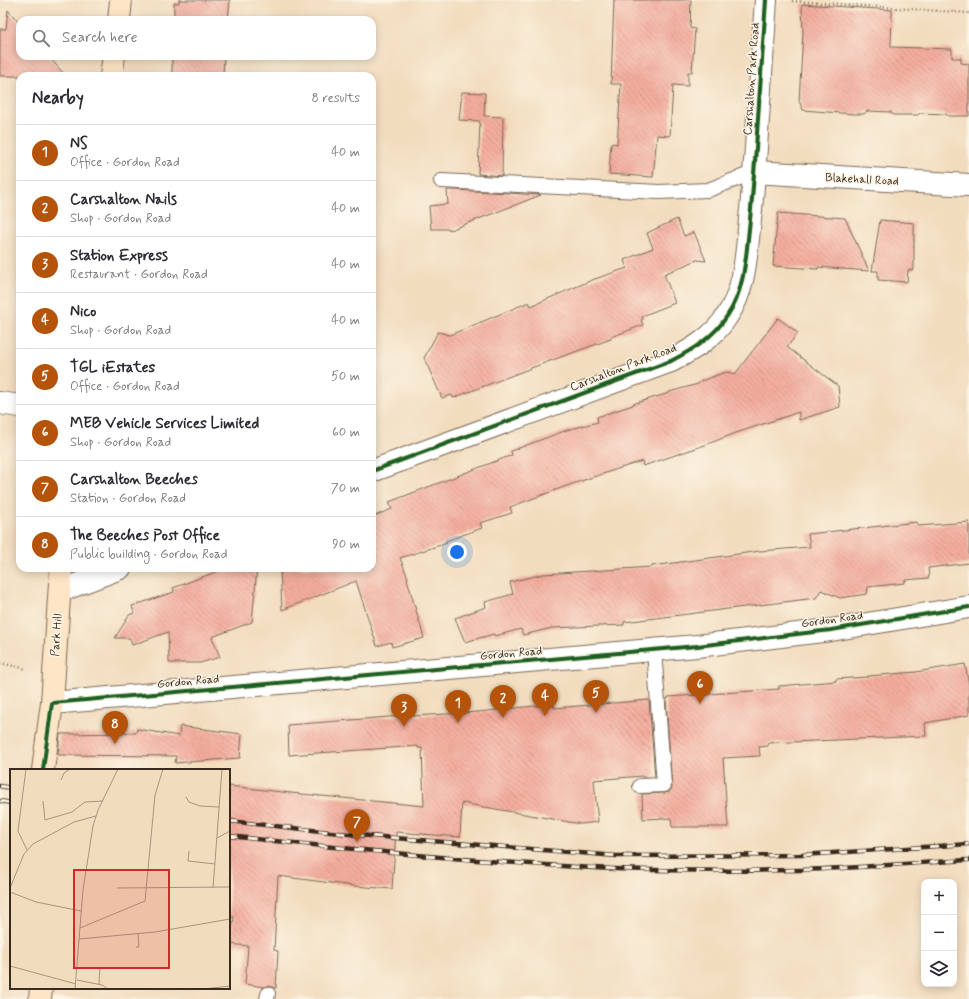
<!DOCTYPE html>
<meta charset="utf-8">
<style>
body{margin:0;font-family:Mynerve,sans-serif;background:#f7f7f7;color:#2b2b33}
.controls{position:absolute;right:12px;bottom:12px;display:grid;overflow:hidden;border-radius:8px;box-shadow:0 2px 10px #0003}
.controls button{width:36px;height:36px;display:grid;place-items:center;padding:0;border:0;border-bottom:1px solid #e1e1e2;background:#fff;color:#2b2b33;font:20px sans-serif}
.you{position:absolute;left:457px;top:552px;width:14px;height:14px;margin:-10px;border:3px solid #fff;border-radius:50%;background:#1a73e8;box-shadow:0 0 0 6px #1a73e833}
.badge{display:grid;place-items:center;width:26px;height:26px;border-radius:50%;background:#b45309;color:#fff;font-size:13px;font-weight:700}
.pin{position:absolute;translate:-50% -33px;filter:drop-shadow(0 1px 2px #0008)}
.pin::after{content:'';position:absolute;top:21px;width:14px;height:12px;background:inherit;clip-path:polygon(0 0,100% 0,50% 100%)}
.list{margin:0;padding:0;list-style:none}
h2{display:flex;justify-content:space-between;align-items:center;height:52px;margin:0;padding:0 16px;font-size:17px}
h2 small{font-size:13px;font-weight:400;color:#7c7c81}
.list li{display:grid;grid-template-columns:26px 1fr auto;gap:12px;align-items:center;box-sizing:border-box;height:56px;padding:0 16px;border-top:1px solid #e1e1e2}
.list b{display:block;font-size:15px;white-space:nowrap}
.list p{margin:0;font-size:13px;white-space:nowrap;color:#7c7c81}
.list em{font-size:13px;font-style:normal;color:#7c7c81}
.icon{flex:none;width:22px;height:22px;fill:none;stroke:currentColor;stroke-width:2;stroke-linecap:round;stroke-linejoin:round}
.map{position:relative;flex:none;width:969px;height:999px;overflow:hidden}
.search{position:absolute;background:#fff;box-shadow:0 2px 10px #0003;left:16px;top:16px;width:360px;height:44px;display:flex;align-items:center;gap:10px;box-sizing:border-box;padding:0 14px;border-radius:12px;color:#7c7c81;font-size:15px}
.panel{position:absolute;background:#fff;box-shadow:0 2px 10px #0003;left:16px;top:72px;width:360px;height:500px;border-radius:12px}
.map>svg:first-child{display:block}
.building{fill:url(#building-back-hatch)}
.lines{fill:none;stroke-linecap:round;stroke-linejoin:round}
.lane-casing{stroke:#7b6856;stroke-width:16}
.street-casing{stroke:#7b6856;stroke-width:24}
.secondary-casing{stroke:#7b6856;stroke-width:24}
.path{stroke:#7b6856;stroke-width:2.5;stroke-dasharray:1 3;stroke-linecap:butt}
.lane{stroke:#fff;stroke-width:14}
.street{stroke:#fff;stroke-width:22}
.secondary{stroke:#fde5c5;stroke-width:22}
.rail-casing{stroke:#3b2a1e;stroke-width:4.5}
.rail{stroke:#fcf5e5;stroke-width:3;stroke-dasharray:9;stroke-linecap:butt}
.cycleway-casing{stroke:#fcf5e5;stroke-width:6}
.cycleway{stroke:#1b5e20;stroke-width:4}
.labels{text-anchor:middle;stroke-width:3;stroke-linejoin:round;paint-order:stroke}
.street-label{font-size:12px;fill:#3b2a1e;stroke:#fcf5e5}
.inset-road{fill:none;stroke:#a9957e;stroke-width:1}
.view{fill:#d62828;fill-opacity:0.15;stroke:#d62828;stroke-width:2}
.inset-edge{fill:none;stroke:#3b2a1e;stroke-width:2}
</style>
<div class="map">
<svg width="969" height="999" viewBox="0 0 969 999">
<defs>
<pattern id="building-back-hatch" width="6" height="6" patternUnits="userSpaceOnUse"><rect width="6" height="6" fill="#f4ad9e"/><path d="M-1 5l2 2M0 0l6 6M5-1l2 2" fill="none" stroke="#c78d80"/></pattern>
</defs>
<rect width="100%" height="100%" fill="#fcf5e5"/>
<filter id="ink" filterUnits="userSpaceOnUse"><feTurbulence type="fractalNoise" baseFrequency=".025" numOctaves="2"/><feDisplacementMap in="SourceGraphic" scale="8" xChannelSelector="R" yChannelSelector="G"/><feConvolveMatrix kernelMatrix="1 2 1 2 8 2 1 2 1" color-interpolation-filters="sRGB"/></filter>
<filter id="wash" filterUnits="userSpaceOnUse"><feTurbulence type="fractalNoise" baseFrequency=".012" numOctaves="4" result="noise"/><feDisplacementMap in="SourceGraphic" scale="16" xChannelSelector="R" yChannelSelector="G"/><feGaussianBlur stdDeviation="0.9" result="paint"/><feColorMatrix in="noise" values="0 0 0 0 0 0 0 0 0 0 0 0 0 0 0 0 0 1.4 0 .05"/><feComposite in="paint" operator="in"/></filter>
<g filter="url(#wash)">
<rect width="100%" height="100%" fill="#f2dcbe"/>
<g id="blocks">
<!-- building -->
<g class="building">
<polygon points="179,0 230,0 228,20 174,20 174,3 179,3"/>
<polygon points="614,0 691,0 690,28 695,29 692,72 688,72 688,86 673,85 670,136 657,135 653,177 609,174 611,143 617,144 621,84 611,84"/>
<polygon points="802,4 892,10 891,47 952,49 952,58 961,58 961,63 969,64 969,116 948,116 946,114 920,113 918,115 893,115 891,112 867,111 864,114 853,114 803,110 799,101 803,33"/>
<polygon points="8,10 20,24 20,56 48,56 66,76 0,76 0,29 6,29"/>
<polygon points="172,56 224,56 223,75 206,73 206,76 172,76"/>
<polygon points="462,92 485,93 484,116 503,117 502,176 478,174 480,121 459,120"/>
<polygon points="447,190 456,190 541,195 450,230 450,229 431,229 429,206 448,204"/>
<polygon points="778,213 845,218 869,271 818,267 818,269 773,266"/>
<polygon points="677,219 684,236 694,232 706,261 697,260 664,274 675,303 642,316 643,319 641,320 643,325 611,337 611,339 547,362 453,398 452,395 442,398 424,358 438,332 450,335 529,302 531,306 592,280 627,268 624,260 653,248 647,233"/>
<polygon points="880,220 914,223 914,270 908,270 907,282 878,280 878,271 872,271"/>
<polygon points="778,318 798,333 787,347 838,386 840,407 799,420 799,412 736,433 705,445 643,466 642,461 572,484 510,507 512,513 480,523 482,528 446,541 447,543 400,558 408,578 407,579 424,638 392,647 391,642 377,646 356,581 282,610 280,568 372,568 372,517 392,509 389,502 512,455 511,451 567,430 598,422 597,417 633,405 633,404 669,393 669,392 698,384 701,381 726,372 735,374"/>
<polygon points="917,522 918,526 969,522 969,563 928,568 929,578 905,580 905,583 868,587 867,594 840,598 821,590 816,598 624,622 624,625 552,628 523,635 521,629 495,636 494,634 465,642 455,618 486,607 485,602 513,594 510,582 544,574 652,567 652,566 760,551 810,547 808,534"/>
<polygon points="226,568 257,568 252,622 212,637 220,657 200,663 169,663 168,632 132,645 130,638 115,638 129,615 134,613 132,606 174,592 173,588"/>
<polygon points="965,664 969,685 969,715 925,723 926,736 768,743 768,746 759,747 760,756 723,758 728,827 672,827 671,818 643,819 642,794 665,793 669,792 672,788 666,699 668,699 668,697 779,689 779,686 836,681 836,679 868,677 868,676 916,672"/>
<polygon points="649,700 655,777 642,777 642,776 594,780 598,822 581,824 462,803 460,837 396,832 392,889 354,886 278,876 274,950 278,951 276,988 269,986 264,987 245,984 248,946 230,944 234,917 229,917 229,786 291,793 424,806 422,748 418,748 418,746 289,755 288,725 414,715 414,716 478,712 553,704 554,708"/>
<polygon points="180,726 242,734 240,758 175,763 176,756 58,755 60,734 136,733 137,729 179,736"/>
</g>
</g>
</g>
<g filter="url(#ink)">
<use href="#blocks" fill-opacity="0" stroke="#7b6856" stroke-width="1"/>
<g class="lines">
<defs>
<g id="lane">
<polyline points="441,181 659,192 708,190 755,172"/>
<polyline points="640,786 664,785 654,650"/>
<polyline points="267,999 268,994"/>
</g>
<g id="street">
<polyline points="755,172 969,185"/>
<polyline points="0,403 20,406"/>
<path d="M 372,471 L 671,361 C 692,350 714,337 727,316 C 744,292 746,258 749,229 C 752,202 754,175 756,148 C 759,99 763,49 766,0"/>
<polyline points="60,591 120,568"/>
<polyline points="52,703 697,646 831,630 969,607"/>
</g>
<g id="secondary">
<polyline points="119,20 121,0"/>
<polyline points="111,76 114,56"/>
<polyline points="43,770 52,703 61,568"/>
<polyline points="40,999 41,988"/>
</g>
</defs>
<!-- lane casing -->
<use href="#lane" class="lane-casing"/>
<!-- street casing -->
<use href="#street" class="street-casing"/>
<!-- secondary casing -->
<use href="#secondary" class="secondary-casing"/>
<!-- path -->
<g class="path">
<polyline points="792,1 969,13"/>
<polyline points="0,663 27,669"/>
</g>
<!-- lane -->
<use href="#lane" class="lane"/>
<!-- street -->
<use href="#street" class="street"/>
<!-- secondary -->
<use href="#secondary" class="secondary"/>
<defs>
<g id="rail">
<polyline points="0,786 11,788"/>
<polyline points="0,801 11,803"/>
<polyline points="229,821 358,835 617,856 802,855 969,844"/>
<path d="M 229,836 C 357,850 486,863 615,869 C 677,871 740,871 802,870 C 857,868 913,863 969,860"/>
</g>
</defs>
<!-- rail casing -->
<use href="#rail" class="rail-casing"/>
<!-- rail -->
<use href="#rail" class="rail"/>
<defs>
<g id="cycleway">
<path d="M 372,471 L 671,361 C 692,350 714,337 727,316 C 744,292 746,258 749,229 C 752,202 754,175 756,148 C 759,99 763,49 766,0"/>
<polyline points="43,770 52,703 697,646 831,630 969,607"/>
</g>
</defs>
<!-- cycleway casing -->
<use href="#cycleway" class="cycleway-casing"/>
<!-- cycleway -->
<use href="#cycleway" class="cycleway"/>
</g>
</g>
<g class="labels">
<!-- street labels -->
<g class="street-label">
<text transform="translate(751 79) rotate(-86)" y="4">Carshalton Park Road</text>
<text transform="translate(862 179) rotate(3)" y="4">Blakehall Road</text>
<text transform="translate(623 367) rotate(-21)" y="4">Carshalton Park Road</text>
<text transform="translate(832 619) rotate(-8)" y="4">Gordon Road</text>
<text transform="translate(56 635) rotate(-86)" y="4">Park Hill</text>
<text transform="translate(511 653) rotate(-5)" y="4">Gordon Road</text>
<text transform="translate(188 681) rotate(-5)" y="4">Gordon Road</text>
</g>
</g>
<!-- overview -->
<g transform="translate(10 769)">
<rect width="220" height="220" fill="#f2dcbe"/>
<path class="inset-road" d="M 16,0 L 8,62 L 17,81M 51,11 L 54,4 L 60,0M 176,28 L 179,33 L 190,37 L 209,38M 33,32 L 35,51 L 62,43 L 75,33 L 93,32M 207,69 L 220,62M 179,82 L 178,92 L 205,95M 0,119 L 14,85 L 23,75 L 64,53 L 86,47M 107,119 L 220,118M 203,119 L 212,0M 0,123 L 26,133 L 71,142M 70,159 L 135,132 L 145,26 L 153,0M 69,170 L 145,163 L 220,150M 126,178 L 129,178 L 128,165M 0,197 L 66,215M 67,211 L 92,216 L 98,220M 89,215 L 90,198M 65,220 L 73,121 L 83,57 L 88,41 L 108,0M 193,220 L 220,217"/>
<path class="view" d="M 64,101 L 159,101 L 159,199 L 64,199 Z"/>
<rect width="220" height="220" class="inset-edge"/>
</g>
</svg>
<div class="controls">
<button>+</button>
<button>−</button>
<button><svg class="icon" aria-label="layers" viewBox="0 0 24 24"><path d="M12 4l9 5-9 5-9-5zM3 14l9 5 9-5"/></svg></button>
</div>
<div class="you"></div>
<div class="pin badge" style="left:458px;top:723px">1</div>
<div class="pin badge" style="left:503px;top:718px">2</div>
<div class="pin badge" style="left:404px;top:727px">3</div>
<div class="pin badge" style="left:545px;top:716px">4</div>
<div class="pin badge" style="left:596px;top:713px">5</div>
<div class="pin badge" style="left:700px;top:704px">6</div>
<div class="pin badge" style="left:357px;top:842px">7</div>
<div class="pin badge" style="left:115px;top:744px">8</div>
<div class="search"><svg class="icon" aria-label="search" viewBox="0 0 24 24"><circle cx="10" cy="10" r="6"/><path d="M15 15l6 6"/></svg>Search here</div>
<section class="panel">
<h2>Nearby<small>8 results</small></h2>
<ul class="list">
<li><span class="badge">1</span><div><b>NS</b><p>Office · Gordon Road</p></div><em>40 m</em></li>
<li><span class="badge">2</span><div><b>Carshalton Nails</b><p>Shop · Gordon Road</p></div><em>40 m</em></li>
<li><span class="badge">3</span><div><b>Station Express</b><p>Restaurant · Gordon Road</p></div><em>40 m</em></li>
<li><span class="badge">4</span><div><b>Nico</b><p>Shop · Gordon Road</p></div><em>40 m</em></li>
<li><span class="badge">5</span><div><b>TGL iEstates</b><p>Office · Gordon Road</p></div><em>50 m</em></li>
<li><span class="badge">6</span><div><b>MEB Vehicle Services Limited</b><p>Shop · Gordon Road</p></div><em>60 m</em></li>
<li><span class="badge">7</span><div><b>Carshalton Beeches</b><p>Station · Gordon Road</p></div><em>70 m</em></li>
<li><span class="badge">8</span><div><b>The Beeches Post Office</b><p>Public building · Gordon Road</p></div><em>90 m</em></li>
</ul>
</section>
</div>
